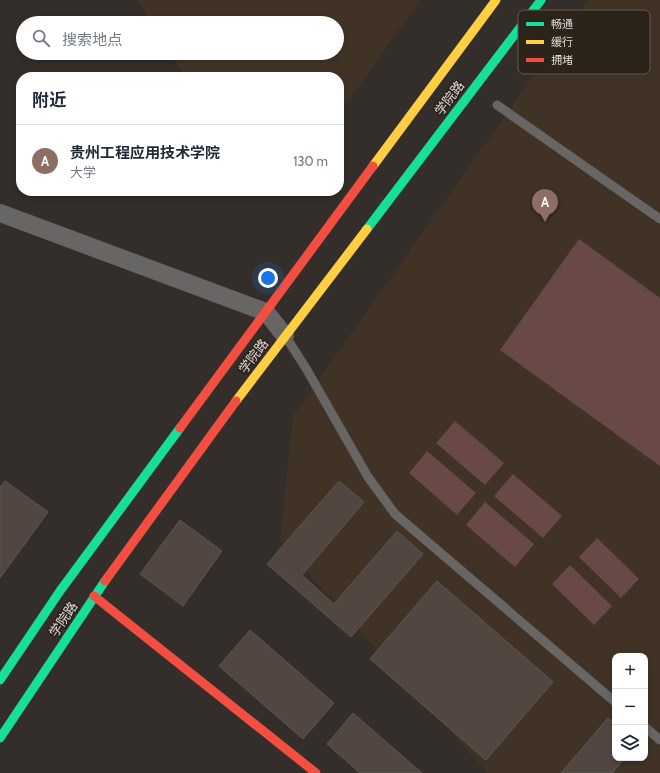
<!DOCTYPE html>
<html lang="zh">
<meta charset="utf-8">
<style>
body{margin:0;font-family:Cabin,"Noto Sans SC",sans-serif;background:#f2f2f3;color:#1f2937}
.controls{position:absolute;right:12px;bottom:12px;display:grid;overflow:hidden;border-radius:8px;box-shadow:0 2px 6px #0003}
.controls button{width:36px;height:36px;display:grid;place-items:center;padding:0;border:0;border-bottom:1px solid #e0e1e3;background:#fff;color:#1f2937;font:20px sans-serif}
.you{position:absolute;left:268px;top:278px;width:14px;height:14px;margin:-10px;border:3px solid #fff;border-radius:50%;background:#1a73e8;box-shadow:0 0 0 6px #1a73e833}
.badge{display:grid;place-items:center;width:26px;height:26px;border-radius:50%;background:#5b5e63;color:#fff;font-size:13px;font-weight:700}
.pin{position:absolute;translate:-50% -33px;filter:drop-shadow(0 1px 2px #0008)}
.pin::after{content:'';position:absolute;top:21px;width:14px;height:12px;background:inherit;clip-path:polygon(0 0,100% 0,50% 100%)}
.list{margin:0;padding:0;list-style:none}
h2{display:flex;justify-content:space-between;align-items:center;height:52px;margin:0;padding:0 16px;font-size:17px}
h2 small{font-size:13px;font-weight:400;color:#747a83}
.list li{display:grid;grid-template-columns:26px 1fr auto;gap:12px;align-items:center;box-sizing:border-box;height:72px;padding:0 16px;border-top:1px solid #e0e1e3}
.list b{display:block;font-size:15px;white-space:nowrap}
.list p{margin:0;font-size:13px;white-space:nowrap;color:#747a83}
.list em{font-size:13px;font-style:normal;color:#747a83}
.icon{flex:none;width:22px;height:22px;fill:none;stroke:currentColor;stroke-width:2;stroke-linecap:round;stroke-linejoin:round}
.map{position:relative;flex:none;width:660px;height:773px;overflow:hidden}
.search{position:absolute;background:#fff;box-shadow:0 2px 6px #0003;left:16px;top:16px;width:328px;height:44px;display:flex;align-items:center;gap:10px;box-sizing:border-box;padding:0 14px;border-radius:22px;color:#747a83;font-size:15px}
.panel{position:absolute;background:#fff;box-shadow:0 2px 6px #0003;left:16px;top:72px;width:328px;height:124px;border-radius:16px}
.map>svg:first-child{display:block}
.built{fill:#403326;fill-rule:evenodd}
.green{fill:#684948}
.building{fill:#524641;stroke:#5b5653}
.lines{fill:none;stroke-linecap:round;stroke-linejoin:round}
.lane{stroke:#686664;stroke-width:9}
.street{stroke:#686664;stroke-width:18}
.fast{stroke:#16e098;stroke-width:9}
.slow{stroke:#ffcf43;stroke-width:9}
.jam{stroke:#f24e42;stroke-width:9}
.labels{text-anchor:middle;stroke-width:3.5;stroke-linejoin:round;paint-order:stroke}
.street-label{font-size:13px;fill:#e1dad5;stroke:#2c241b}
.key{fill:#2c241b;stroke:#625b53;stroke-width:1}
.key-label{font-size:11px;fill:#e1dad5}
</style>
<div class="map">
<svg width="660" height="773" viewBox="0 0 660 773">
<rect width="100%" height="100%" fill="#332e29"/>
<!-- built -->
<g class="built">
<polygon points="137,0 420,0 339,114 339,77 185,77 170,53 337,53 337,23 152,23"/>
<path d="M 590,0 L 660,0 L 660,773 L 488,773 L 280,542 L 293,416 L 568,27 ZM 615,656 L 645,656 L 645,758 L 615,758 Z"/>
</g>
<!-- green -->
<g class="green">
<polygon points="579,239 660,298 660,466 500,350"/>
<polygon points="455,421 504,463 485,485 436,443"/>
<polygon points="427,451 476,493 457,515 409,473"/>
<polygon points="513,474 562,516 543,538 494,496"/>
<polygon points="485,502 534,544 515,567 466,525"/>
<polygon points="597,538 639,579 621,598 579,557"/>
<polygon points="570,565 612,606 594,625 552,584"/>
</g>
<!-- building -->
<g class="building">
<polygon points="5,481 48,512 0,578 0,487"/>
<polygon points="339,481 364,502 302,575 334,604 397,531 423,554 351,637 267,564"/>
<polygon points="180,520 222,551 183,606 140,574"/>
<polygon points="437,581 553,682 486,760 370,659"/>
<polygon points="250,630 334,703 303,739 219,666"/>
<polygon points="353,713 422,773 360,773 327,744"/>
<polygon points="608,718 615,724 615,758 625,758 612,773 561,773"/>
</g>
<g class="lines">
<!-- lane -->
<g class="lane">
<polyline points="497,105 660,219"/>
<polyline points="286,337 307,370 368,477 395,514 615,702"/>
<polyline points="645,727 660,740"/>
</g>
<!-- street -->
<polyline class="street" points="0,213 266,312 285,336"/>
<!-- fast -->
<g class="fast">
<polyline points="367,229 541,0"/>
<polyline points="0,680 60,591 180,428"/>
<polyline points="0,738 105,581"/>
</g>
<!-- slow -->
<g class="slow">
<polyline points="373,166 496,0"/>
<polyline points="236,401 367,229"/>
</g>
<!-- jam -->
<g class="jam">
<polyline points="180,428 373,166"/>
<polyline points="105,581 236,401"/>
<polyline points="94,596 316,773"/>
</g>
</g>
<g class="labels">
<!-- street labels -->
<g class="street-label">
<text transform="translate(449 98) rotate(-53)" y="5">学院路</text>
<text transform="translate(253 356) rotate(-53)" y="5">学院路</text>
<text transform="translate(63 619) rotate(-56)" y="5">学院路</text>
</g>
</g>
<!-- legend -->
<rect x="518" y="10" width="132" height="64" rx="6" class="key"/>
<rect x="526" y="22" width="18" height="4" fill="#16e098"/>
<rect x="526" y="40" width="18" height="4" fill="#ffcf43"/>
<rect x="526" y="58" width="18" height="4" fill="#f24e42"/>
<g class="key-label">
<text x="551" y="28">畅通</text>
<text x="551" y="46">缓行</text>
<text x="551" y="64">拥堵</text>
</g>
</svg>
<div class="controls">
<button>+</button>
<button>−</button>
<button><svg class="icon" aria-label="layers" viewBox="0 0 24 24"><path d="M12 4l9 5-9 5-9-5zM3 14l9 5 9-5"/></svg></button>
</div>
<div class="you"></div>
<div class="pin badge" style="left:545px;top:222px;background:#8d6e63">A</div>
<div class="search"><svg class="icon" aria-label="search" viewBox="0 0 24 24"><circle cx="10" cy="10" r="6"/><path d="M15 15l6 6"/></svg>搜索地点</div>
<section class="panel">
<h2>附近<small></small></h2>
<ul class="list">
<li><span class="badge" style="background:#8d6e63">A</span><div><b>贵州工程应用技术学院</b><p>大学</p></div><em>130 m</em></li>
</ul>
</section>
</div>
